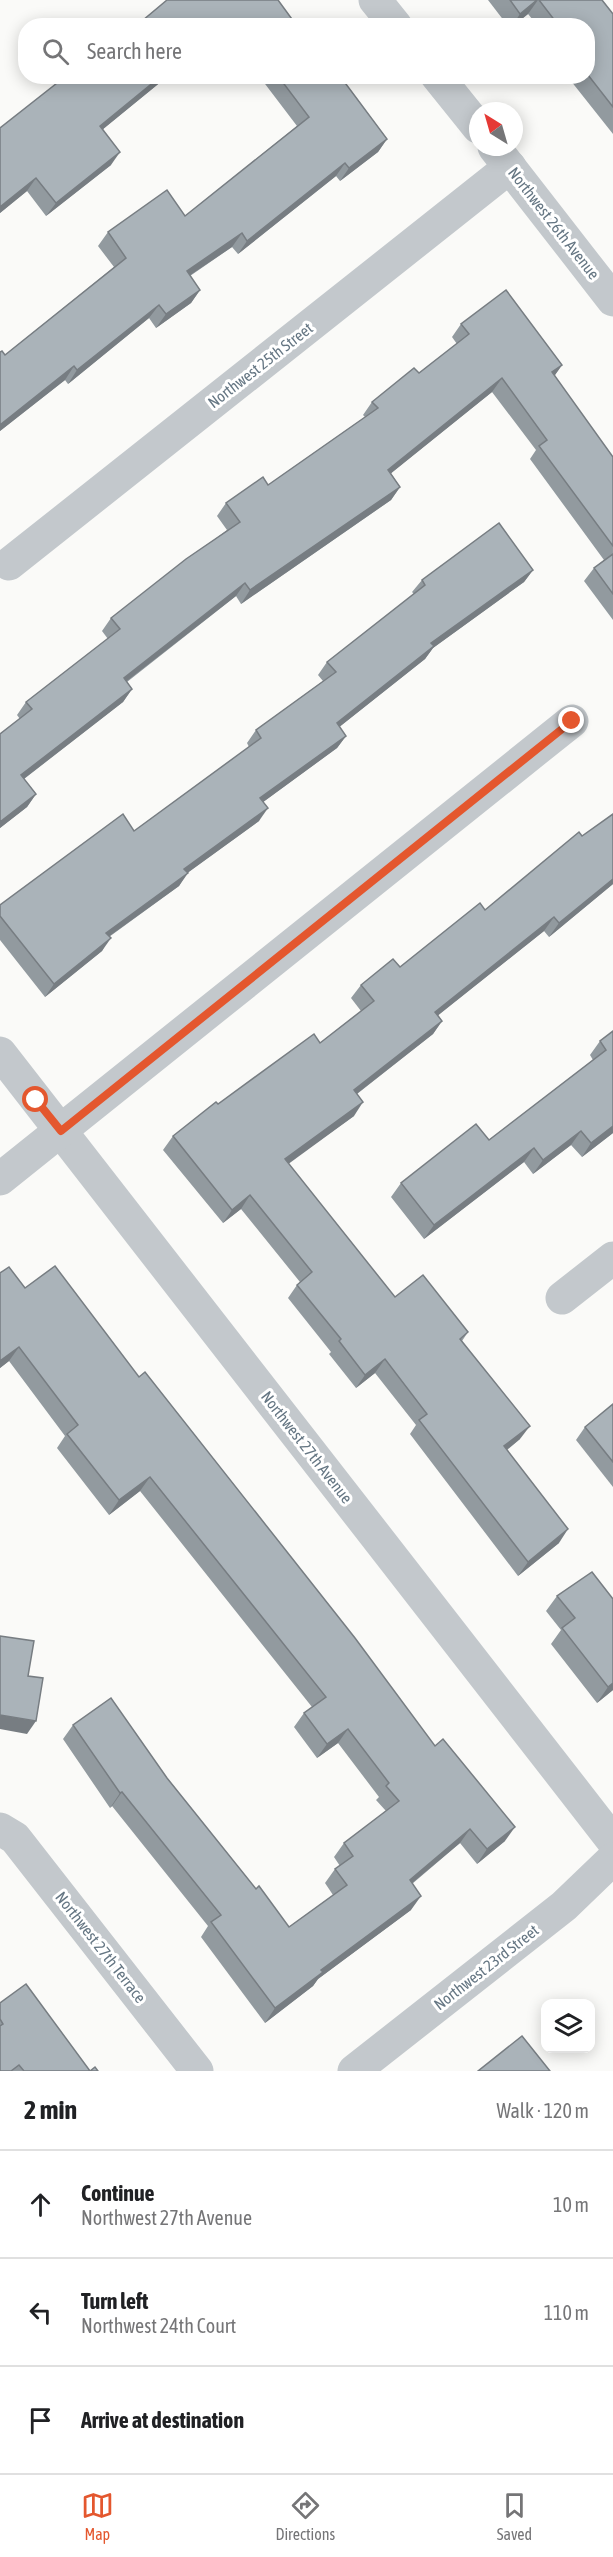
<!DOCTYPE html>
<meta charset="utf-8">
<style>
body{margin:0;font-family:"Asap Condensed",sans-serif;background:#f2f2f2;color:#202124}
.controls{position:absolute;right:18px;bottom:18px;display:grid;overflow:hidden;border-radius:12px;box-shadow:0 3px 15px #0003}
.controls button{width:54px;height:54px;display:grid;place-items:center;padding:0;border:0;border-bottom:2px solid #e0e0e0;background:#fff;color:#202124;font:30px sans-serif}
.compass{position:absolute;left:469px;top:102px;width:54px;height:54px;border-radius:50%;background:#fff;box-shadow:0 3px 15px #0003;rotate:323deg}
.stop{position:absolute;width:18px;height:18px;margin:-14px;border:4px solid #e4572e;border-radius:50%;background:#fff}
.stop.end{background:#e4572e;border-color:#fff;box-shadow:0 2px 6px #0008}
.list{margin:0;padding:0;list-style:none}
h2{display:flex;justify-content:space-between;align-items:center;height:78px;margin:0;padding:0 24px;font-size:26px}
h2 small{font-size:20px;font-weight:400;color:#757577}
.list li{display:grid;grid-template-columns:39px 1fr auto;gap:18px;align-items:center;box-sizing:border-box;height:108px;padding:0 24px;border-top:2px solid #e0e0e0}
.list b{display:block;font-size:22px;white-space:nowrap}
.list p{margin:0;font-size:20px;white-space:nowrap;color:#757577}
.list em{font-size:20px;font-style:normal;color:#757577}
.icon{flex:none;width:33px;height:33px;fill:none;stroke:currentColor;stroke-width:2;stroke-linecap:round;stroke-linejoin:round}
.map{position:relative;flex:none;width:613px;height:2071px;overflow:hidden}
.search{position:absolute;background:#fff;box-shadow:0 3px 15px #0003;left:18px;right:18px;top:18px;height:66px;display:flex;align-items:center;gap:15px;box-sizing:border-box;padding:0 21px;border-radius:24px;color:#757577;font-size:22px}
.sheet{height:402px;background:#fff}
nav{display:flex;justify-content:space-around;align-items:center;box-sizing:border-box;height:84px;border-top:2px solid #e0e0e0;background:#fff;font-size:16px;color:#757577}
nav a{display:grid;justify-items:center;gap:3px}
nav .on{color:#e4572e}
.map>svg:first-child{display:block}
.lines{fill:none;stroke-linecap:round;stroke-linejoin:round}
.minor{stroke:#c3c8cc;stroke-width:33}
.wall{fill:#929a9f}
.shaded-wall{fill:#777d82}
.building{fill:#aab3b9;stroke:#777d82;stroke-width:1.5}
.route{stroke:#e4572e;stroke-width:8}
.labels{text-anchor:middle;stroke-width:6;stroke-linejoin:round;paint-order:stroke}
.street-label{font-size:16px;fill:#657683;stroke:#fff}
</style>
<div class="map">
<svg width="613" height="2071" viewBox="0 0 613 2071">
<rect width="100%" height="100%" fill="#fafaf8"/>
<g class="lines">
<!-- minor -->
<g class="minor">
<polyline points="375,0 396,26"/>
<polyline points="437,76 478,127"/>
<polyline points="494,147 613,300"/>
<polyline points="9,564 510,167"/>
<polyline points="0,1053 613,1841"/>
<polyline points="0,1179 572,721"/>
<polyline points="562,1298 613,1258"/>
<polyline points="0,1829 15,1838 197,2071"/>
<polyline points="354,2071 564,1906 613,1859"/>
</g>
</g>
<!-- wall -->
<g class="wall">
<polygon points="488,0 602,0 613,14 613,134 567,76 588,76 588,26 538,26 528,14 513,26 508,26"/>
<polygon points="66,76 168,76 103,129 111,165 46,216 27,191 0,213 0,128"/>
<polygon points="259,76 340,76 387,139 378,152 340,181 336,176 238,254 232,247 190,276 200,290 191,303 156,328 149,318 68,384 65,380 0,431 0,352 5,355 114,267 98,246 108,232 185,216 297,126"/>
<polygon points="461,324 562,365 554,376 613,457 613,620 584,581 594,568 604,560 530,459 536,450 492,392 391,473 400,487 391,500 241,604 236,596 127,682 132,689 123,702 24,779 36,794 27,807 0,828 0,734 20,719 17,715 26,702 108,639 102,631 111,618 227,530 217,516 226,503 268,485 365,417 363,415 372,402 419,373 457,344 452,337"/>
<polygon points="533,570 524,582 433,648 425,659 339,727 346,736 337,748 263,802 259,821 187,873 179,886 109,937 102,951 45,997 0,940 0,905 134,831 249,747 247,743 256,730 323,681 318,675 327,662 414,594 412,592 422,580"/>
<polygon points="613,814 613,884 549,937 544,931 438,1015 442,1021 433,1034 357,1094 354,1116 288,1163 395,1297 468,1332 462,1341 520,1439 507,1450 559,1543 518,1576 410,1434 416,1425 375,1373 356,1388 329,1354 331,1352 288,1298 297,1285 300,1282 241,1209 223,1223 163,1150 173,1136 218,1104 320,1043 361,1011 351,998 361,985 400,967 485,910"/>
<polygon points="613,1031 613,1133 582,1157 571,1145 533,1174 524,1162 424,1239 391,1197 401,1183 489,1140 593,1060 590,1055 600,1041"/>
<polygon points="0,1273 25,1288 139,1377 505,1841 477,1864 460,1843 412,1884 411,1910 318,1979 313,1986 265,2023 201,1937 208,1926 112,1806 110,1808 63,1739 73,1725 167,1778 256,1889 289,1927 333,1895 325,1883 335,1869 340,1866 334,1857 344,1843 386,1811 376,1800 379,1797 338,1743 317,1758 294,1727 304,1713 312,1707 140,1491 109,1515 57,1448 65,1436 9,1361 0,1368"/>
<polygon points="613,1404 613,1487 576,1440 585,1427"/>
<polygon points="557,1596 613,1599 613,1690 597,1703 551,1644 561,1630 546,1611"/>
<polygon points="0,2003 90,2071 98,2071 0,2071"/>
</g>
<!-- shaded-wall -->
<g class="shaded-wall">
<polygon points="538,0 528,14 513,26 512,26 520,14"/>
<polygon points="161,76 168,76 91,139 100,126"/>
<polygon points="387,139 378,152 340,181 349,168"/>
<polygon points="120,152 111,165 46,216 56,203"/>
<polygon points="345,163 336,176 238,254 247,241"/>
<polygon points="36,178 27,191 0,213 0,207"/>
<polygon points="242,233 232,247 177,284 187,271"/>
<polygon points="200,290 191,303 156,328 166,314"/>
<polygon points="159,305 149,318 68,384 77,370"/>
<polygon points="562,365 553,378 552,372"/>
<polygon points="74,366 65,380 0,431 0,425"/>
<polygon points="502,378 492,392 379,483 388,470"/>
<polygon points="400,487 391,500 241,604 250,590"/>
<polygon points="533,570 524,582 433,648 425,659 328,736 337,723 431,643"/>
<polygon points="245,583 236,596 114,691 124,678"/>
<polygon points="132,689 123,702 12,788 21,775"/>
<polygon points="346,736 337,748 251,811 260,798"/>
<polygon points="36,794 27,807 0,828 0,822"/>
<polygon points="268,808 259,821 175,882 184,869"/>
<polygon points="188,873 179,886 97,945 106,933"/>
<polygon points="613,879 613,884 549,937 559,923"/>
<polygon points="554,917 544,931 426,1025 435,1012"/>
<polygon points="111,938 102,951 45,997 54,984"/>
<polygon points="442,1021 433,1034 345,1103 354,1090"/>
<polygon points="363,1102 354,1116 276,1173 285,1159"/>
<polygon points="613,1126 613,1133 582,1157 591,1143"/>
<polygon points="581,1131 571,1145 533,1174 543,1160"/>
<polygon points="534,1148 524,1162 424,1239 434,1225"/>
<polygon points="250,1195 241,1209 223,1223 232,1210"/>
<polygon points="19,1347 9,1361 0,1368 0,1361"/>
<polygon points="385,1359 375,1373 356,1388 365,1375"/>
<polygon points="530,1426 520,1439 494,1460 504,1446"/>
<polygon points="150,1477 140,1491 109,1515 119,1500"/>
<polygon points="568,1529 559,1543 518,1576 528,1562"/>
<polygon points="613,1683 613,1690 597,1703 608,1687"/>
<polygon points="0,1715 36,1721 27,1734 0,1729"/>
<polygon points="348,1729 338,1743 317,1758 327,1744"/>
<polygon points="122,1792 112,1806 110,1808 120,1793"/>
<polygon points="515,1827 505,1841 477,1864 487,1849"/>
<polygon points="470,1829 460,1843 399,1894 410,1880"/>
<polygon points="421,1896 411,1910 318,1979 313,1986 265,2023 275,2008 321,1970"/>
</g>
<!-- building -->
<g class="building">
<polygon points="167,0 278,0 297,26 228,26 226,23 224,26 136,26"/>
<polygon points="510,0 537,0 520,14"/>
<polygon points="539,0 602,0 613,14 613,107 588,75 588,26 559,26"/>
<polygon points="66,76 161,76 100,126 120,152 56,203 36,178 0,207 0,128"/>
<polygon points="278,76 340,76 387,139 349,168 345,163 247,241 242,233 187,271 200,290 166,314 159,305 77,370 74,366 0,425 0,352 2,351 5,355 126,258 108,232 167,190 185,216 309,117"/>
<polygon points="506,290 562,365 552,372 613,457 613,546 539,446 547,440 502,378 388,470 400,487 250,590 245,583 124,678 132,689 21,775 36,794 0,822 0,734 32,709 26,702 120,629 111,618 186,559 240,522 226,503 263,477 268,485 378,408 372,402 414,368 419,373 469,334 461,324"/>
<polygon points="499,523 533,570 431,643 434,646 337,723 346,736 260,798 268,808 184,869 188,873 106,933 111,938 54,984 0,916 0,905 123,814 134,831 261,738 256,730 336,672 327,662 425,585 422,580"/>
<polygon points="613,554 613,594 594,568"/>
<polygon points="613,814 613,879 559,923 554,917 435,1012 442,1021 354,1090 363,1102 285,1159 395,1297 423,1275 468,1332 460,1339 530,1426 504,1446 568,1529 528,1562 419,1420 427,1414 385,1359 365,1375 339,1341 341,1339 297,1285 312,1272 250,1195 232,1210 173,1136 216,1102 218,1104 314,1034 320,1043 374,1001 361,985 393,959 400,967 480,903 485,910 579,832 582,836"/>
<polygon points="613,1031 613,1126 591,1143 581,1131 543,1160 534,1148 434,1225 401,1183 476,1124 489,1140 606,1050 600,1041"/>
<polygon points="55,1266 139,1377 145,1372 355,1638 435,1746 443,1739 515,1827 487,1849 470,1829 410,1880 421,1896 321,1970 323,1972 275,2008 211,1922 221,1915 122,1792 120,1793 73,1725 111,1698 167,1778 256,1889 259,1886 289,1927 347,1885 335,1869 353,1856 344,1843 399,1801 386,1786 389,1783 348,1729 327,1744 304,1713 326,1697 150,1477 119,1500 67,1434 78,1425 19,1347 0,1361 0,1273 9,1267 25,1288"/>
<polygon points="613,1404 613,1462 585,1427"/>
<polygon points="592,1572 613,1599 613,1683 608,1687 562,1628 575,1618 557,1596"/>
<polygon points="0,1636 34,1641 28,1676 43,1678 36,1721 0,1715"/>
<polygon points="26,1984 90,2071 95,2067 98,2071 24,2071 19,2065 11,2071 0,2071 0,2026 3,2024 0,2019 0,2003"/>
<polygon points="522,2036 550,2071 478,2071"/>
</g>
<g class="lines">
<!-- route -->
<polyline class="route" points="36,1100 61,1131 572,721"/>
</g>
<g class="labels">
<!-- street labels -->
<g class="street-label">
<text transform="translate(554 223) rotate(52)" y="6">Northwest 26th Avenue</text>
<text transform="translate(260 365) rotate(-38)" y="6">Northwest 25th Street</text>
<text transform="translate(307 1447) rotate(52)" y="6">Northwest 27th Avenue</text>
<text transform="translate(101 1947) rotate(52)" y="6">Northwest 27th Terrace</text>
<text transform="translate(486 1967) rotate(-38)" y="6">Northwest 23rd Street</text>
</g>
</g>
</svg>
<div class="controls">
<button><svg class="icon" aria-label="layers" viewBox="0 0 24 24"><path d="M12 4l9 5-9 5-9-5zM3 14l9 5 9-5"/></svg></button>
</div>
<svg class="compass" viewBox="-18 -18 36 36"><path d="M0-13l5 13h-10z" fill="#e53935"/><path d="M0 13l5-13h-10z" fill="#757577"/></svg>
<div class="stop" style="left:36px;top:1100px"></div>
<div class="stop end" style="left:572px;top:721px"></div>
<div class="search"><svg class="icon" aria-label="search" viewBox="0 0 24 24"><circle cx="10" cy="10" r="6"/><path d="M15 15l6 6"/></svg>Search here</div>
</div>
<section class="sheet">
<h2>2 min<small>Walk · 120 m</small></h2>
<ul class="list">
<li><svg class="icon" aria-label="ahead" viewBox="0 0 24 24"><path d="M12 20V5M6 11l6-6 6 6"/></svg><div><b>Continue</b><p>Northwest 27th Avenue</p></div><em>10 m</em></li>
<li><svg class="icon" aria-label="left" viewBox="0 0 24 24"><path d="M17 20v-9H6M10 6l-5 5 5 5"/></svg><div><b>Turn left</b><p>Northwest 24th Court</p></div><em>110 m</em></li>
<li><svg class="icon" aria-label="arrive" viewBox="0 0 24 24"><path d="M6 21V4h12l-3 4 3 4H6"/></svg><div><b>Arrive at destination</b></div></li>
</ul>
</section>
<nav>
<a class="on"><svg class="icon" aria-label="map" viewBox="0 0 24 24"><path d="M3 6l6-2 6 2 6-2v14l-6 2-6-2-6 2zM9 4v14M15 6v14"/></svg>Map</a>
<a><svg class="icon" aria-label="directions" viewBox="0 0 24 24"><path d="M12 3l9 9-9 9-9-9zM9 14v-3h6M13 9l2 2-2 2"/></svg>Directions</a>
<a><svg class="icon" aria-label="saved" viewBox="0 0 24 24"><path d="M7 4h10v16l-5-4-5 4z"/></svg>Saved</a>
</nav>
